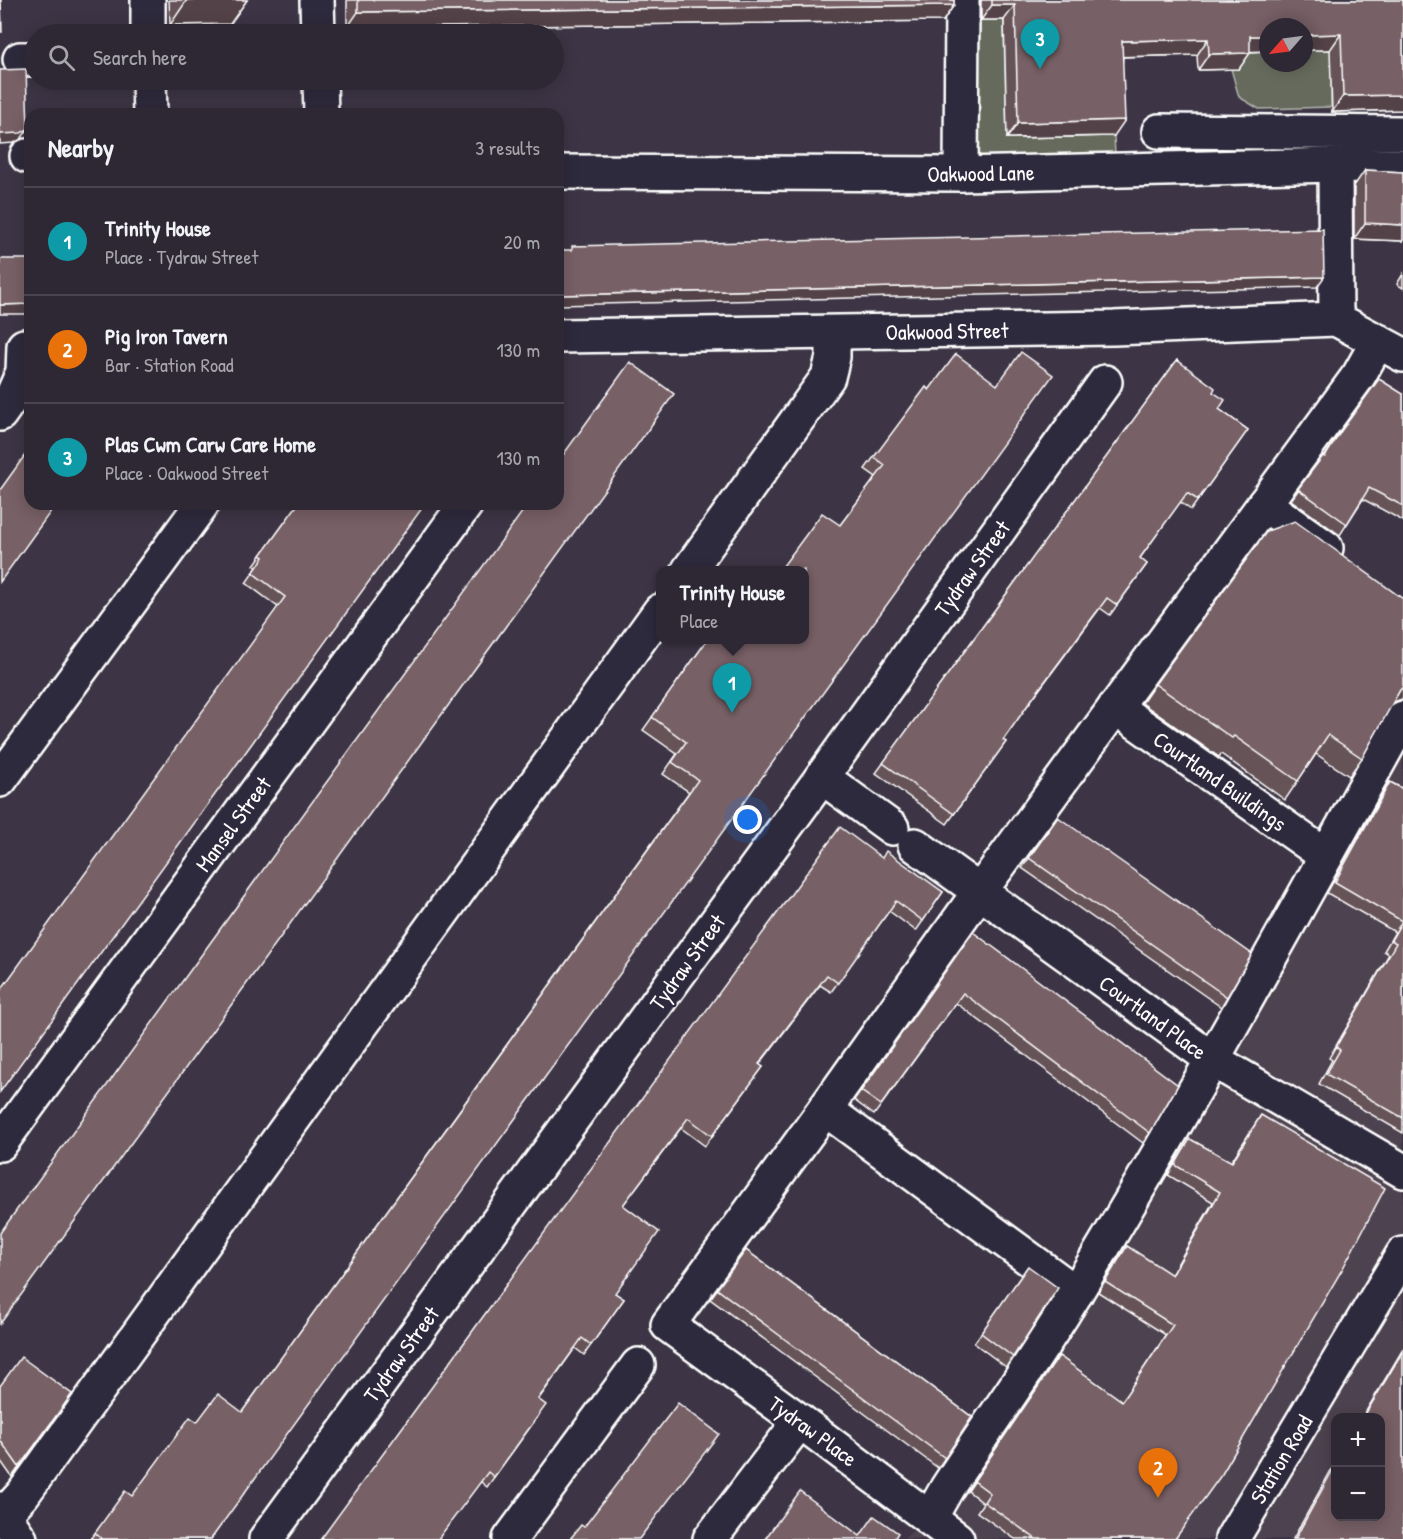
<!DOCTYPE html>
<meta charset="utf-8">
<style>
body{margin:0;font-family:"Patrick Hand",sans-serif;background:#36303c;color:#f1f3f6}
.controls{position:absolute;right:18px;bottom:18px;display:grid;overflow:hidden;border-radius:12px;box-shadow:0 3px 15px #0003}
.controls button{width:54px;height:54px;display:grid;place-items:center;padding:0;border:0;border-bottom:2px solid #49444f;background:#2e2834;color:#f1f3f6;font:30px sans-serif}
.compass{position:absolute;left:1259px;top:18px;width:54px;height:54px;border-radius:50%;background:#2e2834;box-shadow:0 3px 15px #0003;rotate:242deg}
.you{position:absolute;left:748px;top:820px;width:21px;height:21px;margin:-15px;border:4px solid #fff;border-radius:50%;background:#1a73e8;box-shadow:0 0 0 9px #1a73e833}
.badge{display:grid;place-items:center;width:39px;height:39px;border-radius:50%;background:#ffd166;color:#fff;font-size:20px;font-weight:700}
.pin{position:absolute;translate:-50% -50px;filter:drop-shadow(0 2px 3px #0008)}
.pin::after{content:'';position:absolute;top:32px;width:21px;height:18px;background:inherit;clip-path:polygon(0 0,100% 0,50% 100%)}
.popup{position:absolute;left:656px;top:566px;width:153px;height:78px;box-sizing:border-box;display:grid;place-content:center;border-radius:12px;background:#2e2834;filter:drop-shadow(0 2px 4px #0005);font-size:20px;white-space:nowrap;color:#a7a6ac}
.popup b{font-size:22px;color:#f1f3f6}
.popup::after{content:'';position:absolute;left:50%;top:100%;margin-left:-12px;border:12px solid transparent;border-top-color:#2e2834}
.list{margin:0;padding:0;list-style:none}
h2{display:flex;justify-content:space-between;align-items:center;height:78px;margin:0;padding:0 24px;font-size:26px}
h2 small{font-size:20px;font-weight:400;color:#a7a6ac}
.list li{display:grid;grid-template-columns:39px 1fr auto;gap:18px;align-items:center;box-sizing:border-box;height:108px;padding:0 24px;border-top:2px solid #49444f}
.list b{display:block;font-size:22px;white-space:nowrap}
.list p{margin:0;font-size:20px;white-space:nowrap;color:#a7a6ac}
.list em{font-size:20px;font-style:normal;color:#a7a6ac}
.icon{flex:none;width:33px;height:33px;fill:none;stroke:currentColor;stroke-width:2;stroke-linecap:round;stroke-linejoin:round}
.map{position:relative;flex:none;width:1403px;height:1539px;overflow:hidden}
.search{position:absolute;background:#2e2834;box-shadow:0 3px 15px #0003;left:24px;top:24px;width:540px;height:66px;display:flex;align-items:center;gap:15px;box-sizing:border-box;padding:0 21px;border-radius:33px;color:#a7a6ac;font-size:22px}
.panel{position:absolute;background:#2e2834;box-shadow:0 3px 15px #0003;left:24px;top:108px;width:540px;height:402px;border-radius:18px}
.map>svg:first-child{display:block}
.built{fill:#4e424f;fill-rule:evenodd}
.green{fill:#656a5c;stroke:#b2b4ae;stroke-width:1.5}
.lines{fill:none;stroke-linecap:round;stroke-linejoin:round}
.minor-casing{stroke:#fff;stroke-width:38}
.minor{stroke:#2f2a3d;stroke-width:33}
.wall{fill:#665358;stroke:#fff;stroke-width:1.5}
.shaded-wall{fill:#534347;stroke:#fff;stroke-width:1.5}
.building{fill:#776066;stroke:#fff;stroke-width:1.5}
.labels{text-anchor:middle;stroke-width:4.5;stroke-linejoin:round;paint-order:stroke}
.street-label{font-size:22px;fill:#fff;stroke:#2f2a3d}
</style>
<div class="map">
<svg width="1403" height="1539" viewBox="0 0 1403 1539">
<rect width="100%" height="100%" fill="#3d3545"/>
<filter id="ink" filterUnits="userSpaceOnUse"><feTurbulence type="fractalNoise" baseFrequency=".0167" numOctaves="2"/><feDisplacementMap in="SourceGraphic" scale="12" xChannelSelector="R" yChannelSelector="G"/><feConvolveMatrix kernelMatrix="1 2 1 2 8 2 1 2 1" color-interpolation-filters="sRGB"/></filter>
<g filter="url(#ink)">
<!-- built -->
<path class="built" d="M 1403,756 L 1403,1539 L 903,1539 L 956,1495 L 1097,1292 L 1210,1099 L 1240,1041 ZM 1336,1418 L 1380,1418 L 1380,1516 L 1336,1516 Z"/>
<!-- green -->
<g class="green">
<polygon points="979,0 1003,0 1007,138 1114,136 1115,155 973,160"/>
<polygon points="1380,35 1331,70 1331,107 1259,109 1239,97 1231,69 1239,68 1239,52 1268,51 1268,63 1304,63 1305,50"/>
</g>
<g class="lines">
<defs>
<g id="minor">
<polyline points="148,0 148,34"/>
<polyline points="317,0 318,34"/>
<polyline points="20,59 34,59"/>
<polyline points="149,80 150,114"/>
<polyline points="320,80 321,114"/>
<polyline points="1159,131 1403,133"/>
<polyline points="27,156 30,156"/>
<polyline points="1335,165 1336,319"/>
<polyline points="558,172 961,174 1335,165 1403,166"/>
<polyline points="961,174 962,0"/>
<polyline points="558,336 1114,328 1336,319 1403,355"/>
<polyline points="0,414 12,397 23,372 24,346"/>
<polyline points="1264,504 1326,548"/>
<polyline points="689,570 828,377 833,357 833,334"/>
<polyline points="1115,707 1326,856"/>
<polyline points="822,777 892,828"/>
<polyline points="0,780 202,504"/>
<polyline points="915,845 1213,1060 1403,1171"/>
<polyline points="825,1109 1076,1293"/>
<polyline points="0,1144 466,504"/>
<polyline points="0,1509 20,1539"/>
<polyline points="4,1515 23,1494 660,611"/>
<path d="M 930,1518 L 947,1488 C 990,1422 1037,1358 1077,1291 C 1191,1103 1296,910 1403,718"/>
<polyline points="266,1539 822,777 1105,382"/>
<polyline points="510,1539 638,1365"/>
<polyline points="710,1539 800,1421"/>
<polyline points="957,1539 800,1421 668,1325 825,1109 967,909 1359,375 1378,341"/>
<polyline points="1232,1539 1403,1254"/>
</g>
</defs>
<!-- minor casing -->
<use href="#minor" class="minor-casing"/>
<!-- minor -->
<use href="#minor" class="minor"/>
</g>
<!-- wall -->
<g class="wall">
<polygon points="169,0 247,0 230,24 170,25"/>
<polygon points="347,0 954,0 954,5 943,21 347,28"/>
<polygon points="981,0 1403,0 1403,110 1332,112 1330,50 1304,50 1304,27 1268,27 1268,51 1250,52 1239,69 1198,70 1197,55 1123,57 1114,136 1007,138 1004,20 981,20"/>
<polygon points="1365,170 1403,172 1403,241 1354,239 1354,186"/>
<polygon points="1403,274 1403,288 1397,284"/>
<polygon points="1177,360 1213,392 1219,409 1248,430 1191,510 1180,502 1140,558 1147,564 1110,615 1100,608 1030,702 1003,740 1006,742 947,824 876,773"/>
<polygon points="997,385 211,1539 90,1539 95,1533 132,1496 197,1422 242,1412 689,792 663,774 677,754 643,730 708,639 804,639 840,525 876,477 865,469 874,457 929,390"/>
<polygon points="1403,394 1403,521 1363,499 1340,535 1291,500 1323,456 1324,457 1341,431"/>
<polygon points="298,504 425,504 278,607 246,583 257,567 254,565"/>
<polygon points="1155,684 1402,699 1393,702 1362,758 1349,776 1316,754 1285,800 1221,754 1219,757 1142,703"/>
<polygon points="1390,782 1403,789 1403,1133 1319,1084 1332,1060 1329,1058 1389,954 1384,951 1395,932 1327,893 1383,793"/>
<polygon points="1058,817 1227,997 1221,1007 1022,868"/>
<polygon points="882,858 943,892 916,931 889,911 831,992 820,985 759,1065 763,1067 705,1146 681,1128 623,1205 615,1293 624,1299 584,1355 575,1348 538,1400 539,1415 487,1487 481,1482 321,1539"/>
<polygon points="973,932 1150,1133 1143,1143 956,1003 874,1115 854,1100"/>
<polygon points="1261,1115 1176,1539 1015,1539 977,1512 983,1503 968,1491 1059,1356 1122,1401 1166,1335 1098,1292 1127,1246 1171,1275 1213,1202 1168,1175 1190,1139 1231,1162"/>
<polygon points="746,1250 972,1417 938,1468 710,1299"/>
<polygon points="1028,1266 1013,1357 1006,1367 974,1343"/>
<polygon points="1403,1349 1403,1539 1293,1539 1335,1463 1335,1516 1380,1418 1362,1418"/>
<polygon points="0,1386 72,1394 12,1477 0,1460"/>
</g>
<!-- shaded-wall -->
<g class="shaded-wall">
<polygon points="187,0 247,0 230,24 170,25"/>
<polygon points="954,5 943,21 347,28 358,12"/>
<polygon points="992,5 1015,5 1004,20 981,20"/>
<polygon points="1341,34 1330,50 1304,50 1304,35"/>
<polygon points="1250,36 1268,36 1268,51 1239,52"/>
<polygon points="1208,39 1197,55 1111,57 1122,41"/>
<polygon points="1250,53 1239,69 1198,70 1209,54"/>
<polygon points="1403,95 1403,110 1332,112 1343,96"/>
<polygon points="1125,120 1114,136 1007,138 1018,123"/>
<polygon points="28,129 21,139 14,143 0,144 0,134"/>
<polygon points="1365,223 1403,225 1403,241 1354,239"/>
<polygon points="1324,277 1317,287 558,305 558,295"/>
<polygon points="30,304 30,314 0,314 0,305"/>
<polygon points="1403,687 1403,698 1402,699 1393,702 1400,690"/>
</g>
<!-- building -->
<g class="building">
<polygon points="0,0 1,0 2,32 0,32"/>
<polygon points="358,0 954,0 954,5 358,12"/>
<polygon points="992,0 1403,0 1403,95 1343,96 1341,34 1304,35 1304,27 1268,27 1268,36 1250,36 1250,53 1209,54 1208,39 1122,41 1125,120 1018,123 1015,5 992,5"/>
<polygon points="26,69 28,129 21,133 0,134 0,70"/>
<polygon points="1365,170 1403,172 1403,225 1365,223"/>
<polygon points="1323,229 1324,277 558,295 558,250 572,250 572,246"/>
<polygon points="0,259 30,259 30,304 0,305"/>
<polygon points="1021,352 1053,375 211,1539 102,1539 95,1533 125,1491 132,1496 190,1417 197,1422 218,1394 242,1412 698,780 672,762 686,742 652,717 708,639 804,639 804,570 780,570 822,513 840,525 885,465 874,457 926,387 929,390 956,354 997,385"/>
<polygon points="1177,360 1215,388 1213,392 1225,400 1219,409 1248,430 1198,500 1187,493 1140,558 1147,564 1117,605 1107,598 1037,692 1003,740 1006,742 954,814 883,763"/>
<polygon points="630,362 674,394 0,1324 0,1233 528,504 558,504 558,462"/>
<polygon points="1379,379 1403,394 1403,506 1369,488 1347,524 1298,489 1323,456 1325,457 1341,431"/>
<polygon points="30,448 30,504 56,504 0,582 0,490"/>
<polygon points="298,504 425,504 0,1092 0,991 285,597 253,573 264,557 261,555"/>
<polygon points="1295,521 1403,599 1403,687 1400,690 1362,758 1328,735 1298,781 1234,736 1232,738 1155,684 1267,531"/>
<polygon points="1390,782 1403,789 1403,1118 1326,1074 1340,1050 1336,1047 1396,943 1391,940 1402,921 1335,882"/>
<polygon points="1058,817 1252,954 1227,997 1029,858"/>
<polygon points="840,827 882,858 886,851 943,892 923,921 896,901 838,983 827,975 759,1064 763,1067 712,1136 688,1118 623,1205 659,1232 615,1293 624,1299 591,1345 582,1338 538,1399 546,1405 494,1477 488,1472 438,1539 321,1539"/>
<polygon points="973,932 1178,1085 1150,1133 963,993 881,1105 861,1091"/>
<polygon points="1261,1115 1385,1188 1343,1268 1222,1474 1175,1539 1036,1539 984,1502 990,1493 974,1481 1059,1356 1122,1401 1173,1325 1105,1282 1127,1246 1172,1275 1220,1192 1175,1165 1190,1139 1232,1162"/>
<polygon points="746,1250 972,1417 945,1458 717,1289"/>
<polygon points="1028,1266 1058,1288 1013,1357 981,1333"/>
<polygon points="1403,1351 1403,1539 1295,1539 1335,1466 1335,1516 1380,1516 1380,1418 1363,1418"/>
<polygon points="21,1357 72,1394 19,1467 0,1440 0,1386"/>
<polygon points="678,1403 719,1434 639,1539 570,1539 581,1525 584,1527"/>
<polygon points="800,1491 860,1536 874,1516 898,1533 894,1539 765,1539"/>
</g>
</g>
<g class="labels">
<!-- street labels -->
<g class="street-label">
<text transform="translate(981 173) rotate(-1)" y="8">Oakwood Lane</text>
<text transform="translate(947 331) rotate(-1)" y="8">Oakwood Street</text>
<text transform="translate(972 568) rotate(-54)" y="8">Tydraw Street</text>
<text transform="translate(1220 781) rotate(35)" y="8">Courtland Buildings</text>
<text transform="translate(233 824) rotate(-54)" y="8">Mansel Street</text>
<text transform="translate(687 962) rotate(-54)" y="8">Tydraw Street</text>
<text transform="translate(1153 1017) rotate(36)" y="8">Courtland Place</text>
<text transform="translate(401 1354) rotate(-54)" y="8">Tydraw Street</text>
<text transform="translate(813 1431) rotate(36)" y="8">Tydraw Place</text>
<text transform="translate(1281 1459) rotate(-59)" y="8">Station Road</text>
</g>
</g>
</svg>
<div class="controls">
<button>+</button>
<button>−</button>
</div>
<svg class="compass" viewBox="-18 -18 36 36"><path d="M0-13l5 13h-10z" fill="#e53935"/><path d="M0 13l5-13h-10z" fill="#a7a6ac"/></svg>
<div class="you"></div>
<div class="pin badge" style="left:732px;top:713px;background:#0f9aa8">1</div>
<div class="popup"><b>Trinity House</b>Place</div>
<div class="pin badge" style="left:1158px;top:1498px;background:#e8710a">2</div>
<div class="pin badge" style="left:1040px;top:69px;background:#0f9aa8">3</div>
<div class="search"><svg class="icon" aria-label="search" viewBox="0 0 24 24"><circle cx="10" cy="10" r="6"/><path d="M15 15l6 6"/></svg>Search here</div>
<section class="panel">
<h2>Nearby<small>3 results</small></h2>
<ul class="list">
<li><span class="badge" style="background:#0f9aa8">1</span><div><b>Trinity House</b><p>Place · Tydraw Street</p></div><em>20 m</em></li>
<li><span class="badge" style="background:#e8710a">2</span><div><b>Pig Iron Tavern</b><p>Bar · Station Road</p></div><em>130 m</em></li>
<li><span class="badge" style="background:#0f9aa8">3</span><div><b>Plas Cwm Carw Care Home</b><p>Place · Oakwood Street</p></div><em>130 m</em></li>
</ul>
</section>
</div>
